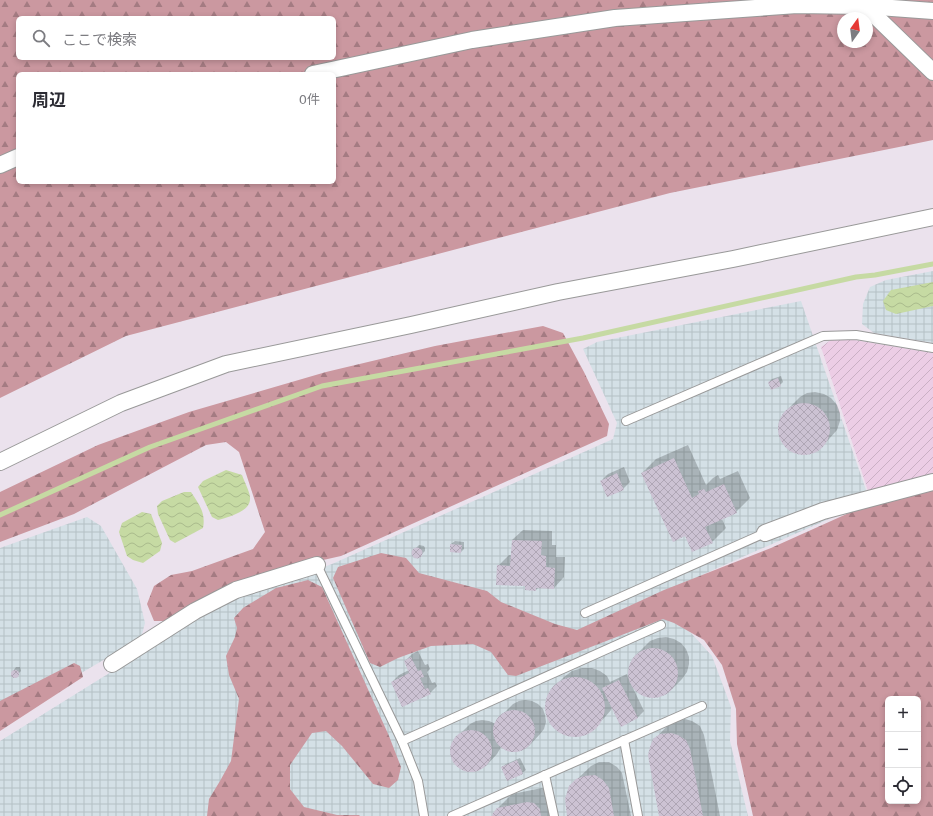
<!DOCTYPE html>
<html lang="ja">
<meta charset="utf-8">
<style>
body{margin:0;font-family:"DejaVu Sans","Noto Sans JP",sans-serif;background:#f2f2f3;color:#2b2b33}
.controls{position:absolute;right:12px;bottom:12px;display:grid;overflow:hidden;border-radius:6px;box-shadow:0 2px 6px #0003}
.controls button{width:36px;height:36px;display:grid;place-items:center;padding:0;border:0;border-bottom:1px solid #e1e1e2;background:#fff;color:#2b2b33;font:20px sans-serif}
.compass{position:absolute;left:837px;top:12px;width:36px;height:36px;border-radius:50%;background:#fff;box-shadow:0 2px 6px #0003;rotate:14deg}
.list{margin:0;padding:0;list-style:none}
h2{display:flex;justify-content:space-between;align-items:center;height:52px;margin:0;padding:0 16px;font-size:17px}
h2 small{font-size:13px;font-weight:400;color:#7c7c81}
.icon{flex:none;width:22px;height:22px;fill:none;stroke:currentColor;stroke-width:2;stroke-linecap:round;stroke-linejoin:round}
.map{position:relative;flex:none;width:933px;height:816px;overflow:hidden}
.search{position:absolute;background:#fff;box-shadow:0 2px 6px #0003;left:16px;top:16px;width:320px;height:44px;display:flex;align-items:center;gap:10px;box-sizing:border-box;padding:0 14px;border-radius:6px;color:#7c7c81;font-size:15px}
.panel{position:absolute;background:#fff;box-shadow:0 2px 6px #0003;left:16px;top:72px;width:320px;height:112px;border-radius:6px}
.map>svg:first-child{display:block}
.industrial{fill:url(#industrial-grid)}
.farmland{fill:url(#farmland-furrows)}
.forest{fill:url(#forest-firs);fill-rule:evenodd}
.water{fill:url(#water-waves)}
.shadow{fill:#0003}
.lines{fill:none;stroke-linecap:round;stroke-linejoin:round}
.stream{stroke:#c6daa3;stroke-width:5}
.building{fill:url(#building-cross-hatch)}
.lane-casing{stroke:#999;stroke-width:10}
.street-casing{stroke:#999;stroke-width:18}
.lane{stroke:#fff;stroke-width:8}
.street{stroke:#fff;stroke-width:16}
</style>
<div class="map">
<svg width="933" height="816" viewBox="0 0 933 816">
<defs>
<pattern id="industrial-grid" width="8" height="8" patternUnits="userSpaceOnUse"><rect width="8" height="8" fill="#d4e0e6"/><path d="M0 4h8M4 0v8" fill="none" stroke="#b5c0c5"/></pattern>
<pattern id="farmland-furrows" width="10" height="10" patternUnits="userSpaceOnUse"><rect width="10" height="10" fill="#eccde5"/><path d="M-1 1l2-2M0 10L10 0M9 11l2-2" fill="none" stroke="#caafc4"/></pattern>
<pattern id="forest-firs" width="22" height="20" patternUnits="userSpaceOnUse"><rect width="22" height="20" fill="#cb98a0"/><path d="M5 1l3.5 6h-7zM16 11l3.5 6h-7z" fill="#a47b82"/></pattern>
<pattern id="water-waves" width="16" height="10" patternUnits="userSpaceOnUse"><rect width="16" height="10" fill="#c6daa3"/><path d="M0 5q4-4 8 0t8 0" fill="none" stroke="#aaba8c"/></pattern>
<pattern id="building-cross-hatch" width="8" height="8" patternUnits="userSpaceOnUse"><rect width="8" height="8" fill="#ccc2d3"/><path d="M0 0l8 8M0 8l8-8" fill="none" stroke="#afa6b5"/></pattern>
</defs>
<rect width="100%" height="100%" fill="#ebe2ed"/>
<!-- industrial -->
<g class="industrial">
<polygon points="933,271 933,343 874,333 862,324 863,304 870,287 886,280"/>
<polygon points="801,301 866,490 845,512 704,574 685,604 681,622 712,656 731,707 730,741 748,816 0,816 0,741 177,631 236,598 332,564 613,439 617,423 583,349 597,342"/>
<polygon points="87,517 101,526 137,589 145,623 141,638 37,699 0,725 0,548"/>
</g>
<!-- farmland -->
<polygon class="farmland" points="831,340 854,340 933,353 933,475 868,491 821,347"/>
<!-- forest -->
<g class="forest">
<path d="M 0,0 L 933,0 L 933,140 L 899,147 L 670,193 L 126,336 L 0,398 ZM 18,18 L 334,18 L 334,58 L 18,58 ZM 843,18 L 867,18 L 867,42 L 843,42 ZM 18,74 L 334,74 L 334,182 L 18,182 Z"/>
<polygon points="543,326 563,333 584,372 609,424 607,436 341,556 283,569 166,621 154,621 147,604 154,586 171,575 192,571 253,549 265,532 239,452 226,442 206,445 74,514 0,542 0,492 98,445 189,412 326,372 435,346"/>
<path d="M 925,489 L 933,490 L 933,816 L 753,816 L 737,744 L 736,709 L 722,665 L 704,640 L 674,623 L 663,619 L 516,676 L 508,675 L 491,652 L 473,644 L 431,646 L 398,658 L 380,667 L 370,663 L 333,578 L 338,567 L 381,553 L 406,558 L 419,573 L 487,591 L 501,602 L 555,624 L 577,630 L 664,590 L 771,548 L 860,508 ZM 888,699 L 918,699 L 918,801 L 888,801 Z"/>
<polygon points="308,580 322,587 389,736 401,767 398,780 389,788 373,784 342,746 326,731 312,733 290,765 290,789 304,807 337,815 359,815 360,816 207,816 209,799 220,781 231,761 239,699 229,675 226,656 235,637 237,628 234,618 243,608 276,588"/>
<polygon points="74,663 80,666 83,677 0,731 0,701"/>
</g>
<!-- water -->
<g class="water">
<polygon points="933,282 933,306 896,314 886,310 883,301 891,290"/>
<path d="M 226,470 L 242,475 C 244,481 251,494 250,499 C 250,512 228,517 218,520 L 212,517 L 198,487 L 203,481 Z"/>
<path d="M 184,492 L 191,492 C 199,504 206,513 203,528 L 175,543 L 170,540 L 158,514 L 157,506 L 162,501 Z"/>
<polygon points="142,512 151,514 162,543 160,551 143,563 133,560 127,556 119,532 122,523"/>
</g>
<!-- shadow -->
<g class="shadow">
<polygon points="781,376 783,382 780,385 769,382 772,379"/>
<polygon points="815,392 824,394 831,398 837,405 840,413 840,421 837,430 821,448 813,452 805,454 797,453 790,450 784,444 780,437 778,429 779,421 783,414 800,397 807,393"/>
<polygon points="688,445 706,485 713,478 718,475 720,479 738,471 750,498 736,512 722,519 726,528 712,542 686,535 642,473 656,459"/>
<polygon points="624,467 630,482 623,489 601,481 608,474"/>
<polygon points="523,530 552,531 552,545 556,545 556,557 565,557 564,577 554,588 539,587 536,590 526,585 498,566 509,555 512,555 512,540"/>
<polygon points="455,541 464,542 464,549 461,552 451,544"/>
<polygon points="419,545 424,546 425,548 425,551 418,558 414,557 413,554 413,551"/>
<polygon points="666,637 674,639 681,643 686,649 689,657 689,664 687,672 682,679 671,690 665,694 657,697 650,697 642,694 633,688 644,711 637,718 612,707 611,710 605,717 594,728 587,733 578,736 569,735 560,732 552,725 547,716 546,706 548,697 553,688 564,677 572,671 582,668 592,668 600,671 607,676 610,682 627,674 628,678 630,666 633,658 650,641 658,638"/>
<polygon points="418,651 425,665 428,664 430,669 427,672 432,683 435,682 437,686 430,693 392,682 399,675 409,670 405,661 412,654"/>
<polygon points="16,667 20,667 21,671 15,677 13,676 12,674 13,671"/>
<polygon points="525,700 532,701 538,704 543,709 545,715 546,722 544,729 540,734 529,746 523,750 517,751 510,751 504,749 501,747 497,754 486,766 480,769 473,771 467,771 461,769 456,764 452,759 451,752 451,746 454,740 470,724 476,721 482,720 489,721 496,724 497,720 513,704 519,701"/>
<polygon points="685,719 692,721 700,726 704,735 720,816 660,816 654,740 668,725 675,721"/>
<polygon points="520,758 526,770 522,773 502,767 506,764"/>
<polygon points="599,762 609,762 617,767 622,773 631,816 568,816 570,786 591,766"/>
<polygon points="542,788 548,790 554,795 558,816 493,816 498,808 512,794"/>
</g>
<g class="lines">
<!-- stream -->
<polyline class="stream" points="0,515 150,447 322,386 583,338 856,277 875,275 933,264"/>
</g>
<!-- building -->
<g class="building">
<polygon points="778,378 781,386 771,390 768,382"/>
<circle cx="804" cy="429" r="26"/>
<polygon points="674,458 692,498 699,494 698,491 704,489 706,492 724,484 737,513 705,527 713,543 692,552 685,536 673,542 641,473"/>
<polygon points="617,473 624,490 607,497 600,481"/>
<polygon points="512,540 542,541 541,555 546,556 546,567 555,568 554,589 536,588 536,591 525,590 525,586 496,585 497,565 510,566"/>
<polygon points="450,544 462,545 461,553 450,552"/>
<circle cx="417" cy="553" r="5.5"/>
<circle cx="653" cy="673" r="25"/>
<polygon points="411,657 418,671 421,670 424,677 420,678 425,689 428,688 431,694 402,707 391,682 409,673 404,661"/>
<circle cx="15" cy="674" r="4"/>
<circle cx="575" cy="707" r="30"/>
<polygon points="619,680 638,718 621,727 602,688"/>
<circle cx="514" cy="731" r="21"/>
<circle cx="471" cy="751" r="21"/>
<polygon points="671,733 678,735 686,740 690,749 703,816 659,816 648,755 650,747 653,739 660,734"/>
<polygon points="517,760 523,774 507,781 501,767"/>
<polygon points="595,775 603,780 609,788 614,816 567,816 565,799 569,786 576,779 584,776"/>
<polygon points="527,802 534,803 540,809 541,816 492,816 493,813 497,808"/>
</g>
<g class="lines">
<defs>
<g id="lane">
<polyline points="626,421 823,336 856,335 933,348"/>
<polyline points="317,565 402,741 418,781 424,816"/>
<polyline points="585,613 765,533"/>
<polyline points="624,740 638,816"/>
<polyline points="402,741 661,625"/>
<polyline points="545,775 554,816"/>
<polyline points="452,816 702,706"/>
</g>
<g id="street">
<polyline points="865,6 933,72"/>
<polyline points="313,74 472,40 615,18 797,5 865,6 933,11"/>
<polyline points="0,165 18,157"/>
<polyline points="0,462 121,403 226,364 411,325 558,292 733,259 933,217"/>
<polyline points="765,533 823,511 933,482"/>
<polyline points="112,664 195,611 236,590 317,565"/>
</g>
</defs>
<!-- lane casing -->
<use href="#lane" class="lane-casing"/>
<!-- street casing -->
<use href="#street" class="street-casing"/>
<!-- lane -->
<use href="#lane" class="lane"/>
<!-- street -->
<use href="#street" class="street"/>
</g>
</svg>
<div class="controls">
<button>+</button>
<button>−</button>
<button><svg class="icon" aria-label="locate" viewBox="0 0 24 24"><circle cx="12" cy="12" r="6"/><path d="M12 2v4M12 18v4M2 12h4M18 12h4"/></svg></button>
</div>
<svg class="compass" viewBox="-18 -18 36 36"><path d="M0-13l5 13h-10z" fill="#e53935"/><path d="M0 13l5-13h-10z" fill="#7c7c81"/></svg>
<div class="search"><svg class="icon" aria-label="search" viewBox="0 0 24 24"><circle cx="10" cy="10" r="6"/><path d="M15 15l6 6"/></svg>ここで検索</div>
<section class="panel">
<h2>周辺<small>0件</small></h2>
<ul class="list">
</ul>
</section>
</div>
